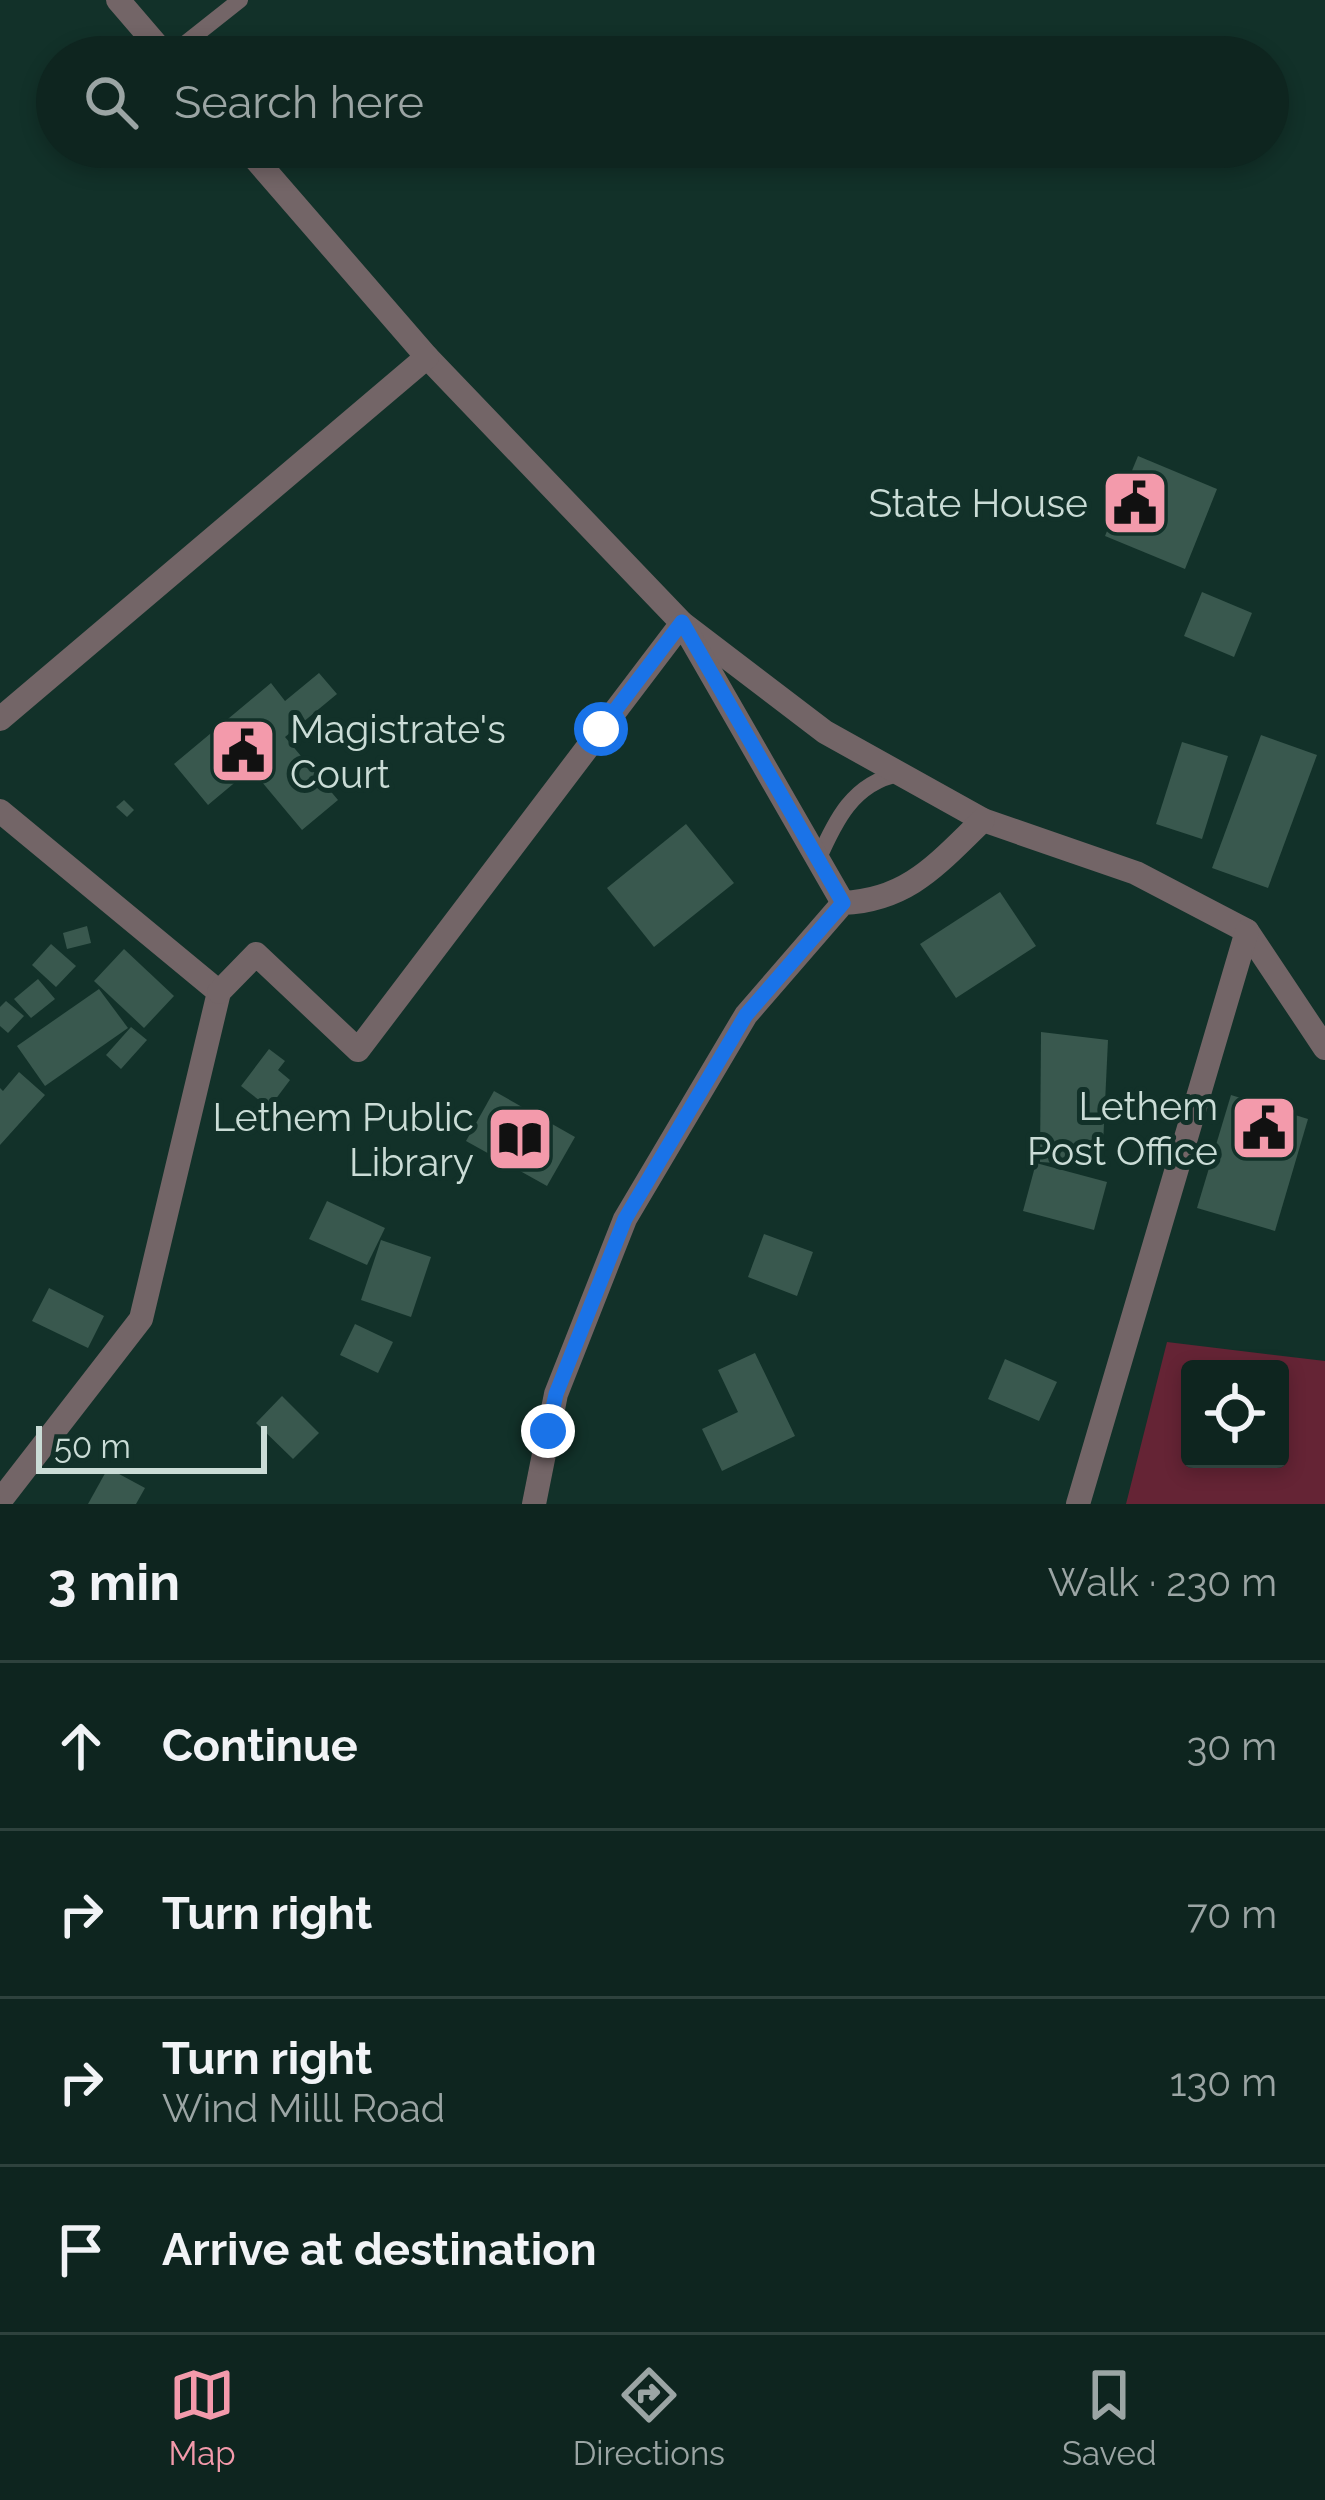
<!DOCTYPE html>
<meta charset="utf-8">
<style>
body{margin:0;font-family:Raleway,sans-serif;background:#1c312c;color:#f1f3f6}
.controls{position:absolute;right:36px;bottom:36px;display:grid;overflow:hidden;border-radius:12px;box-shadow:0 6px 18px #0003}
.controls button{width:108px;height:108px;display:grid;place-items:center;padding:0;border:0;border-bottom:3px solid #2e423d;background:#0e251f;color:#f1f3f6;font:60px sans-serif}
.scale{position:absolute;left:36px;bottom:30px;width:231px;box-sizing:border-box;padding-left:12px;border:6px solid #cadcd6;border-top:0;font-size:33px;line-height:42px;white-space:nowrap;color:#cadcd6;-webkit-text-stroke:9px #123129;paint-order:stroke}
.stop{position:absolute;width:36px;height:36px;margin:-27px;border:9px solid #1a73e8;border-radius:50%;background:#fff}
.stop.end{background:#1a73e8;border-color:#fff;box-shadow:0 3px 12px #0008}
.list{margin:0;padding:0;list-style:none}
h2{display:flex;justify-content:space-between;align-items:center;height:156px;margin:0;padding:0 48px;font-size:51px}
h2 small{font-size:39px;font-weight:400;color:#9ba5a4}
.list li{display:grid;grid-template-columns:78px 1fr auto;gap:36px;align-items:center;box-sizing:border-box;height:168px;padding:0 48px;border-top:3px solid #2e423d}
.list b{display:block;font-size:45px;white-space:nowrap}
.list p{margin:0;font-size:39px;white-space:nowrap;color:#9ba5a4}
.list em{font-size:39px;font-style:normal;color:#9ba5a4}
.icon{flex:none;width:66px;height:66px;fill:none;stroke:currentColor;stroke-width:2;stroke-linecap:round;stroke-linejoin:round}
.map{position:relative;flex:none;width:1325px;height:1504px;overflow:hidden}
.search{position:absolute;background:#0e251f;box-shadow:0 6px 18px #0003;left:36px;right:36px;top:36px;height:132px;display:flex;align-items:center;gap:30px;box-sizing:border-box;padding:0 42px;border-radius:66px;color:#9ba5a4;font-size:45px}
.sheet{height:828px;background:#0e251f}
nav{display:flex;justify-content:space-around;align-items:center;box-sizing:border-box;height:168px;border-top:3px solid #2e423d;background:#0e251f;font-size:33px;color:#9ba5a4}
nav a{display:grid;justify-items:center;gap:6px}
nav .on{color:#f39aab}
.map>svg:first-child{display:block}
.green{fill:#652435;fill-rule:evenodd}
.building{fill:#39584e}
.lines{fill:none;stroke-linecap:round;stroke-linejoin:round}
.lane{stroke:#736567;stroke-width:16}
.street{stroke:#736567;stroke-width:24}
.route{stroke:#1a73e8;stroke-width:15}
.labels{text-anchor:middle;stroke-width:10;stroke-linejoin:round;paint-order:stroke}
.poi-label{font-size:39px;fill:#cadcd6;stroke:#123129;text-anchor:end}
</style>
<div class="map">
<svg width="1325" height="1504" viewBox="0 0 1325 1504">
<rect width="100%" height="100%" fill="#123129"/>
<!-- green -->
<path class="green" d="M 1167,1342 L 1325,1361 L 1325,1504 L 1126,1504 ZM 1190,1369 L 1280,1369 L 1280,1459 L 1190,1459 Z"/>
<!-- building -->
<g class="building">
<polygon points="1138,456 1217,489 1185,569 1105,536"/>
<polygon points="1202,592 1252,613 1234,657 1184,636"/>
<polygon points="319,673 337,694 285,737 338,800 302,830 251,769 208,805 174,764 271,683 285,701"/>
<polygon points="1261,735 1317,755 1268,888 1212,868"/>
<polygon points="1182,742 1228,756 1202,839 1156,824"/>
<polygon points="124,800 134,810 127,817 116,807"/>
<polygon points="686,824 734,883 654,947 607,888"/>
<polygon points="1000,892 1036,946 956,998 920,944"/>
<polygon points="87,926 91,943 67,949 63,933"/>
<polygon points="51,944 76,966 56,987 32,965"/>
<polygon points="124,949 174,996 144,1028 94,981"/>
<polygon points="38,979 55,999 31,1018 14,999"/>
<polygon points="99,989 128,1028 45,1086 17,1046"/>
<polygon points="6,1001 24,1016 8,1033 0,1026 0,1007"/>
<polygon points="131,1027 147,1040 121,1069 106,1055"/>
<polygon points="1041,1032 1108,1040 1102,1166 1040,1162"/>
<polygon points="269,1049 285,1061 278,1070 290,1080 269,1108 241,1086"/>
<polygon points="19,1072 45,1095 0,1145 0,1088 3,1091"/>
<polygon points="494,1091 575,1137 547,1186 466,1141"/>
<polygon points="1231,1095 1308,1119 1275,1231 1197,1208"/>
<polygon points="1036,1163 1107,1182 1094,1230 1023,1211"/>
<polygon points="327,1201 385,1228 367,1265 309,1239"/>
<polygon points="764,1234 813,1252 797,1296 748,1277"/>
<polygon points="381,1240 431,1257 411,1317 361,1300"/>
<polygon points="49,1288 104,1316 88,1348 32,1321"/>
<polygon points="355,1324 393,1342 378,1373 340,1355"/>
<polygon points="755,1353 795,1436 722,1471 702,1429 738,1412 718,1370"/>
<polygon points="1005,1359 1057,1382 1039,1421 988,1399"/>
<polygon points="282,1396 319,1433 293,1459 256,1423"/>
<polygon points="108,1468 145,1488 136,1504 88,1504"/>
</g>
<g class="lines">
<!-- lane -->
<g class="lane">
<polyline points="168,57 240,0"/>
<path d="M 818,860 C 835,821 853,783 899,774"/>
</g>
<!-- street -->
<g class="street">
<polyline points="118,0 167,57"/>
<polyline points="427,357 682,623 825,732 983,820 1136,873 1247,931 1325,1048"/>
<polyline points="0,719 427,357 245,147"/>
<polyline points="0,811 219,992 141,1319 0,1501"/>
<polyline points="219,992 256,954 358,1050 682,623 843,903"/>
<path d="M 534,1504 L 556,1394 L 625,1219 L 746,1015 L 843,903 C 909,900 938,863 983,820"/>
<polyline points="1078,1504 1247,931"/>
</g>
</g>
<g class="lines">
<!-- route -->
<polyline class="route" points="548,1431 556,1394 625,1219 746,1015 843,903 682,622 601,729"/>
</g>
<!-- icons -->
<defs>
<symbol id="civic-square" viewBox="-11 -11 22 22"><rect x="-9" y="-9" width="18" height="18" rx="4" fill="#f39aab" stroke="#123129"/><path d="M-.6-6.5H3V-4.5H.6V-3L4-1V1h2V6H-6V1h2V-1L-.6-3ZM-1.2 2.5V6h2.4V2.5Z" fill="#111"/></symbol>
<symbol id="library-square" viewBox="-11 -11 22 22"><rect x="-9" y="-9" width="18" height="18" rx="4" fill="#f39aab" stroke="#123129"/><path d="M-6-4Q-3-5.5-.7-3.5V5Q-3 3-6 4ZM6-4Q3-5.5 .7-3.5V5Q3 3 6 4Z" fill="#111"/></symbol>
</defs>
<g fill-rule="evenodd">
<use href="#civic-square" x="1097" y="465" width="76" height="76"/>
<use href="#civic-square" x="205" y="713" width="76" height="76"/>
<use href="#civic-square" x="1226" y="1090" width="76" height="76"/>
<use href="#library-square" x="482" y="1101" width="76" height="76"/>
</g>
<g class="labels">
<!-- poi labels -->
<g class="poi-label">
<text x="1088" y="517">State House</text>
<text x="290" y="743" text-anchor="start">Magistrate's<tspan x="290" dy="45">Court</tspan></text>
<text x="1218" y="1120">Lethem<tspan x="1218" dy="45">Post Office</tspan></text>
<text x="474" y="1131">Lethem Public<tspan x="474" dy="45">Library</tspan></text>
</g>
</g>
</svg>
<div class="controls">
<button><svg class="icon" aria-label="locate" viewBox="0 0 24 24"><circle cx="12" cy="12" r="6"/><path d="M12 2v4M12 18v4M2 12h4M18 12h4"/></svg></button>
</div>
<div class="scale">50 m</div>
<div class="stop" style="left:601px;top:729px"></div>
<div class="stop end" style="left:548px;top:1431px"></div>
<div class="search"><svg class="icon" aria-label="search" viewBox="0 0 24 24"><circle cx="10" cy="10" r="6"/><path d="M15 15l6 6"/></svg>Search here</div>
</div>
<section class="sheet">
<h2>3 min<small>Walk · 230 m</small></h2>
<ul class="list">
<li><svg class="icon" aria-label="ahead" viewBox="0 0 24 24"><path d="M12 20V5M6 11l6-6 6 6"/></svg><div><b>Continue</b></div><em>30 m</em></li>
<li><svg class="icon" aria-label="right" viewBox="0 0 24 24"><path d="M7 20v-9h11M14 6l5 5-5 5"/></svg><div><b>Turn right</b></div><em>70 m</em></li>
<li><svg class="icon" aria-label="right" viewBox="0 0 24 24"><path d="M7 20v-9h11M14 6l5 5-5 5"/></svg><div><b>Turn right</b><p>Wind Milll Road</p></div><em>130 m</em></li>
<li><svg class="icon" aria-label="arrive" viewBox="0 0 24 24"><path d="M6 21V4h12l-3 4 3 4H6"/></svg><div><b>Arrive at destination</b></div></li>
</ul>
</section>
<nav>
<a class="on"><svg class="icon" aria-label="map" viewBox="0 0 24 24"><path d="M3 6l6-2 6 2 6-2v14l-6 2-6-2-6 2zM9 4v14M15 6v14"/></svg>Map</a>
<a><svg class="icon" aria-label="directions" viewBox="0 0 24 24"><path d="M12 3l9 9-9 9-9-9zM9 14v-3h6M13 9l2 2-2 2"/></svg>Directions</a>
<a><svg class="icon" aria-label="saved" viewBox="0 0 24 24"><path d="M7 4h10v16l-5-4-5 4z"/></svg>Saved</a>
</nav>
